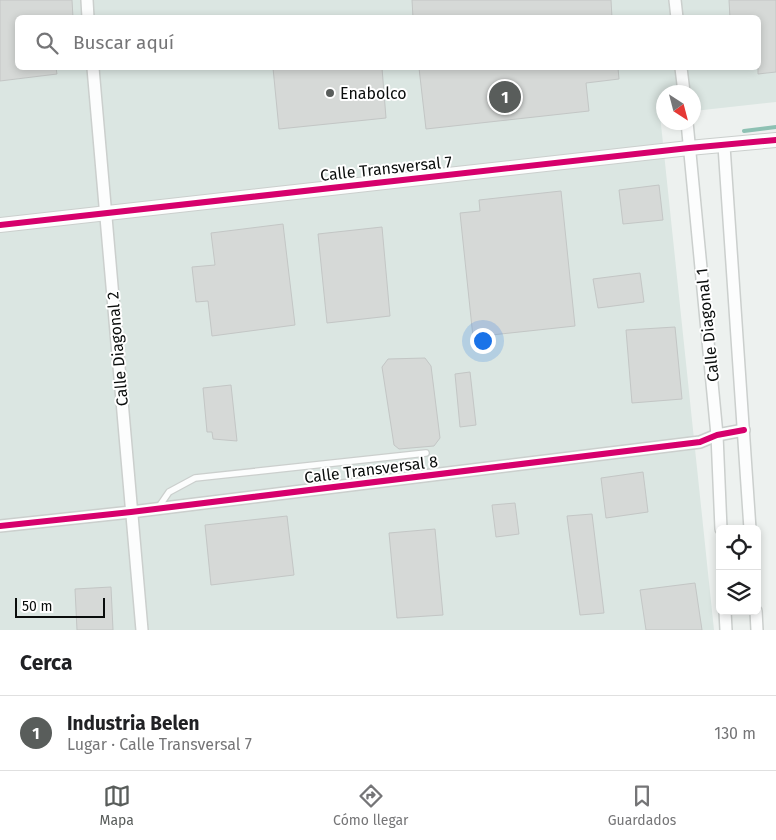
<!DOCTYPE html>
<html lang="es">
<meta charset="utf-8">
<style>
body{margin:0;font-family:"Fira Sans",sans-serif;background:#f6f6f6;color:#202124}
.controls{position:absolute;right:15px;bottom:15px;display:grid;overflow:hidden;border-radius:8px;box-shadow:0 2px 8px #0003}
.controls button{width:45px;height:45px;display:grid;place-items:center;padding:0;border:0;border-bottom:1px solid #e0e0e0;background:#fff;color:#202124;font:25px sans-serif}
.compass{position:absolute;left:656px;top:85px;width:45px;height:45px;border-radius:50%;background:#fff;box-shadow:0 2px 8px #0003;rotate:144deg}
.scale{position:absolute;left:15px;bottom:12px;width:90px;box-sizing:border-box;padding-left:5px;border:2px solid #0a0d0c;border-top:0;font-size:14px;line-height:18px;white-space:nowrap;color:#0a0d0c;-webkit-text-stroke:4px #fff;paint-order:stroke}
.you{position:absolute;left:482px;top:340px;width:18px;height:18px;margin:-12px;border:4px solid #fff;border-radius:50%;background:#1a73e8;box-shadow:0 0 0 8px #1a73e833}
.badge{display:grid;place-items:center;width:32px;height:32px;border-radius:50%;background:#595d5b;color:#fff;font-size:16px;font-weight:700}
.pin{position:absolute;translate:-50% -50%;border:2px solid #fff;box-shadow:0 1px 5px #0006}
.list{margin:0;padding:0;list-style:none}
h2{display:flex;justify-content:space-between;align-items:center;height:65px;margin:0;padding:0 20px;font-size:21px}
h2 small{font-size:16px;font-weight:400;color:#757577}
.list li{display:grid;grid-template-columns:32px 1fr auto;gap:15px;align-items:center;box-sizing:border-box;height:75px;padding:0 20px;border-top:1px solid #e0e0e0}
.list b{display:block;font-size:19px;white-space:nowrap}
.list p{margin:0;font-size:16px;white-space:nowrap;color:#757577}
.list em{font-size:16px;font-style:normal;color:#757577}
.icon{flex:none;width:28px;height:28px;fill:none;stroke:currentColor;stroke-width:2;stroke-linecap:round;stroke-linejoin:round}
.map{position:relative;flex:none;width:776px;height:630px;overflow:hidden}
.search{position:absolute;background:#fff;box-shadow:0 2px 8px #0003;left:15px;right:15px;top:15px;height:55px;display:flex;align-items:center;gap:12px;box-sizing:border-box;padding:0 18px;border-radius:8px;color:#757577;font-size:19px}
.sheet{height:140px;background:#fff}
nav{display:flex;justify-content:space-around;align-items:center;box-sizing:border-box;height:70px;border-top:1px solid #e0e0e0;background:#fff;font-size:14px;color:#757577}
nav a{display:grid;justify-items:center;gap:2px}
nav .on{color:#595d5b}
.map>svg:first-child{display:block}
.built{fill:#dbe6e2;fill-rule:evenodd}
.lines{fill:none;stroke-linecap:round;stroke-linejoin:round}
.stream{stroke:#8ec1b3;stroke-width:4}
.building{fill:#d6d9d7;stroke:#c3c6c5}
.service-casing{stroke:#cbcfcd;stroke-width:8}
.minor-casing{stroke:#cbcfcd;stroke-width:14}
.tertiary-casing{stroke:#cbcfcd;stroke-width:16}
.service{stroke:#fcfdfd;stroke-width:5.5}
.minor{stroke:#fcfdfd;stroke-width:11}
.tertiary{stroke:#fcfdfd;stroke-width:14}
.cycleway-casing{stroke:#fff;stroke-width:9}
.cycleway{stroke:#d6006c;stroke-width:6}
.poi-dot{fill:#595d5b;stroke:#fff;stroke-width:2}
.labels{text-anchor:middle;stroke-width:4;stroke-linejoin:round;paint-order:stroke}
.poi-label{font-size:16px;fill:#0a0d0c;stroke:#fff;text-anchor:start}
.street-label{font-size:16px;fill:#0a0d0c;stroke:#fff}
</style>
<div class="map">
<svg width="776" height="630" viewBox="0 0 776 630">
<rect width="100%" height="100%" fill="#edf1ef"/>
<!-- built -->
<path class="built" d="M 0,0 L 776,0 L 776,102 L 694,111 L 694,92 L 664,92 L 663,114 L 660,115 L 714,630 L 0,630 ZM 18,18 L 758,18 L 758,68 L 18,68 Z"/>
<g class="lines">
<!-- stream -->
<polyline class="stream" points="744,131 776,127"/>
</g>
<!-- building -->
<g class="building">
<polygon points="0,0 72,0 73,18 18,18 18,68 56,68 57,74 0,81"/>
<polygon points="412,0 611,0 612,18 413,18"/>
<polygon points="729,0 776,0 776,72 758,74 758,18 730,18"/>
<polygon points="273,68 382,68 386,118 279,129"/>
<polygon points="419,68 618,68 619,79 586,83 589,111 426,129"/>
<polygon points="659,185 663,220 623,224 619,190"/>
<polygon points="561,191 575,326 473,337 460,213 480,211 479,200"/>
<polygon points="283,224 295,325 212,336 208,301 196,302 192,267 215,265 211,233"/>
<polygon points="382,227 390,316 327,323 318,234"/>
<polygon points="640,273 644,302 598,308 593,279"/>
<polygon points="675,327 682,399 632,403 626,330"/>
<polygon points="425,358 431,366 440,438 434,446 399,449 394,445 382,367 388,359"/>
<polygon points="470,372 476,425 460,427 455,374"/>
<polygon points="231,385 237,441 213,439 212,432 207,432 203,388"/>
<polygon points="643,472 648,512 606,518 601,478"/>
<polygon points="515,503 519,534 496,537 492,505"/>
<polygon points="592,514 604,613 580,615 567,516"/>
<polygon points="287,516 294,575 211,585 205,525"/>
<polygon points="435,529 443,615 397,618 389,533"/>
<polygon points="695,583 702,630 646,630 640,590"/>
<polygon points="111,587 113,630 77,630 75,589"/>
</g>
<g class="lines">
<defs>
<polyline id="service" points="158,508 169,492 195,478 426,453"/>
<g id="minor">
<polyline points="87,0 88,18"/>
<polyline points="675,0 677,18"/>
<polyline points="93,68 142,630"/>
<polyline points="681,68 684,92"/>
<polyline points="687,122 717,435 721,529"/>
<polyline points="724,146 750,529"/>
<polyline points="0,526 131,512 700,442 717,435 744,430"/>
<polyline points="725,611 726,630"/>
<polyline points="756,611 757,630"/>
</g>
<polyline id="tertiary" points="0,225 689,148 776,140"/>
</defs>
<!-- service casing -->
<use href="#service" class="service-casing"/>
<!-- minor casing -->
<use href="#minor" class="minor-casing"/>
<!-- tertiary casing -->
<use href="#tertiary" class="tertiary-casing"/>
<!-- service -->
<use href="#service" class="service"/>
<!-- minor -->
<use href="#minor" class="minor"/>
<!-- tertiary -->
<use href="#tertiary" class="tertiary"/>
<defs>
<g id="cycleway">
<polyline points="0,225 689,148 776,140"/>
<polyline points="0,526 131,512 700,442 717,435 744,430"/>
</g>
</defs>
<!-- cycleway casing -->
<use href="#cycleway" class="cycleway-casing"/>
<!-- cycleway -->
<use href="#cycleway" class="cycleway"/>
</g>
<!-- markers -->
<circle class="poi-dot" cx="330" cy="93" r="5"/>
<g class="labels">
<!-- poi labels -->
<g class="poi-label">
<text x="340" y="99">Enabolco</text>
</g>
<!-- street labels -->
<g class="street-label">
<text transform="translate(386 168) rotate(-6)" y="6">Calle Transversal 7</text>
<text transform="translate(707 325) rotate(-96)" y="6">Calle Diagonal 1</text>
<text transform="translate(117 349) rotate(-95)" y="6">Calle Diagonal 2</text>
<text transform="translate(371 469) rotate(-7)" y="6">Calle Transversal 8</text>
</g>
</g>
</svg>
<div class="controls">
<button><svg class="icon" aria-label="locate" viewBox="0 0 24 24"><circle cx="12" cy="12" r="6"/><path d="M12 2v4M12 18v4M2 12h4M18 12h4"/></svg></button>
<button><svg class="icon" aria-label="layers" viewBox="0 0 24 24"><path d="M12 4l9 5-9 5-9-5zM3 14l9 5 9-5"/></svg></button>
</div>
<svg class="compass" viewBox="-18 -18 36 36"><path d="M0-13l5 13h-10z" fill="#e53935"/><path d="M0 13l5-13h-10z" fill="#757577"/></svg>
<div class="scale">50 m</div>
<div class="you"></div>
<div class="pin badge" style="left:505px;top:97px">1</div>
<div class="search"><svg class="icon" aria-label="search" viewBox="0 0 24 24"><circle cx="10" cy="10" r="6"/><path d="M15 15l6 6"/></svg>Buscar aquí</div>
</div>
<section class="sheet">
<h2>Cerca<small></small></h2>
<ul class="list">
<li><span class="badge">1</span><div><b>Industria Belen</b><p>Lugar · Calle Transversal 7</p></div><em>130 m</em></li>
</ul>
</section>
<nav>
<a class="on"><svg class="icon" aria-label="map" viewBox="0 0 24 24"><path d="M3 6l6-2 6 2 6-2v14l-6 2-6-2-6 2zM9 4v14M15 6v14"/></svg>Mapa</a>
<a><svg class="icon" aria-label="directions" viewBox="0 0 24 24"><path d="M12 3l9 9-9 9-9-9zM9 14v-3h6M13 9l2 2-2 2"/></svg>Cómo llegar</a>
<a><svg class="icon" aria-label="saved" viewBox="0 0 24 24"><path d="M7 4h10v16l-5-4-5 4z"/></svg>Guardados</a>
</nav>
